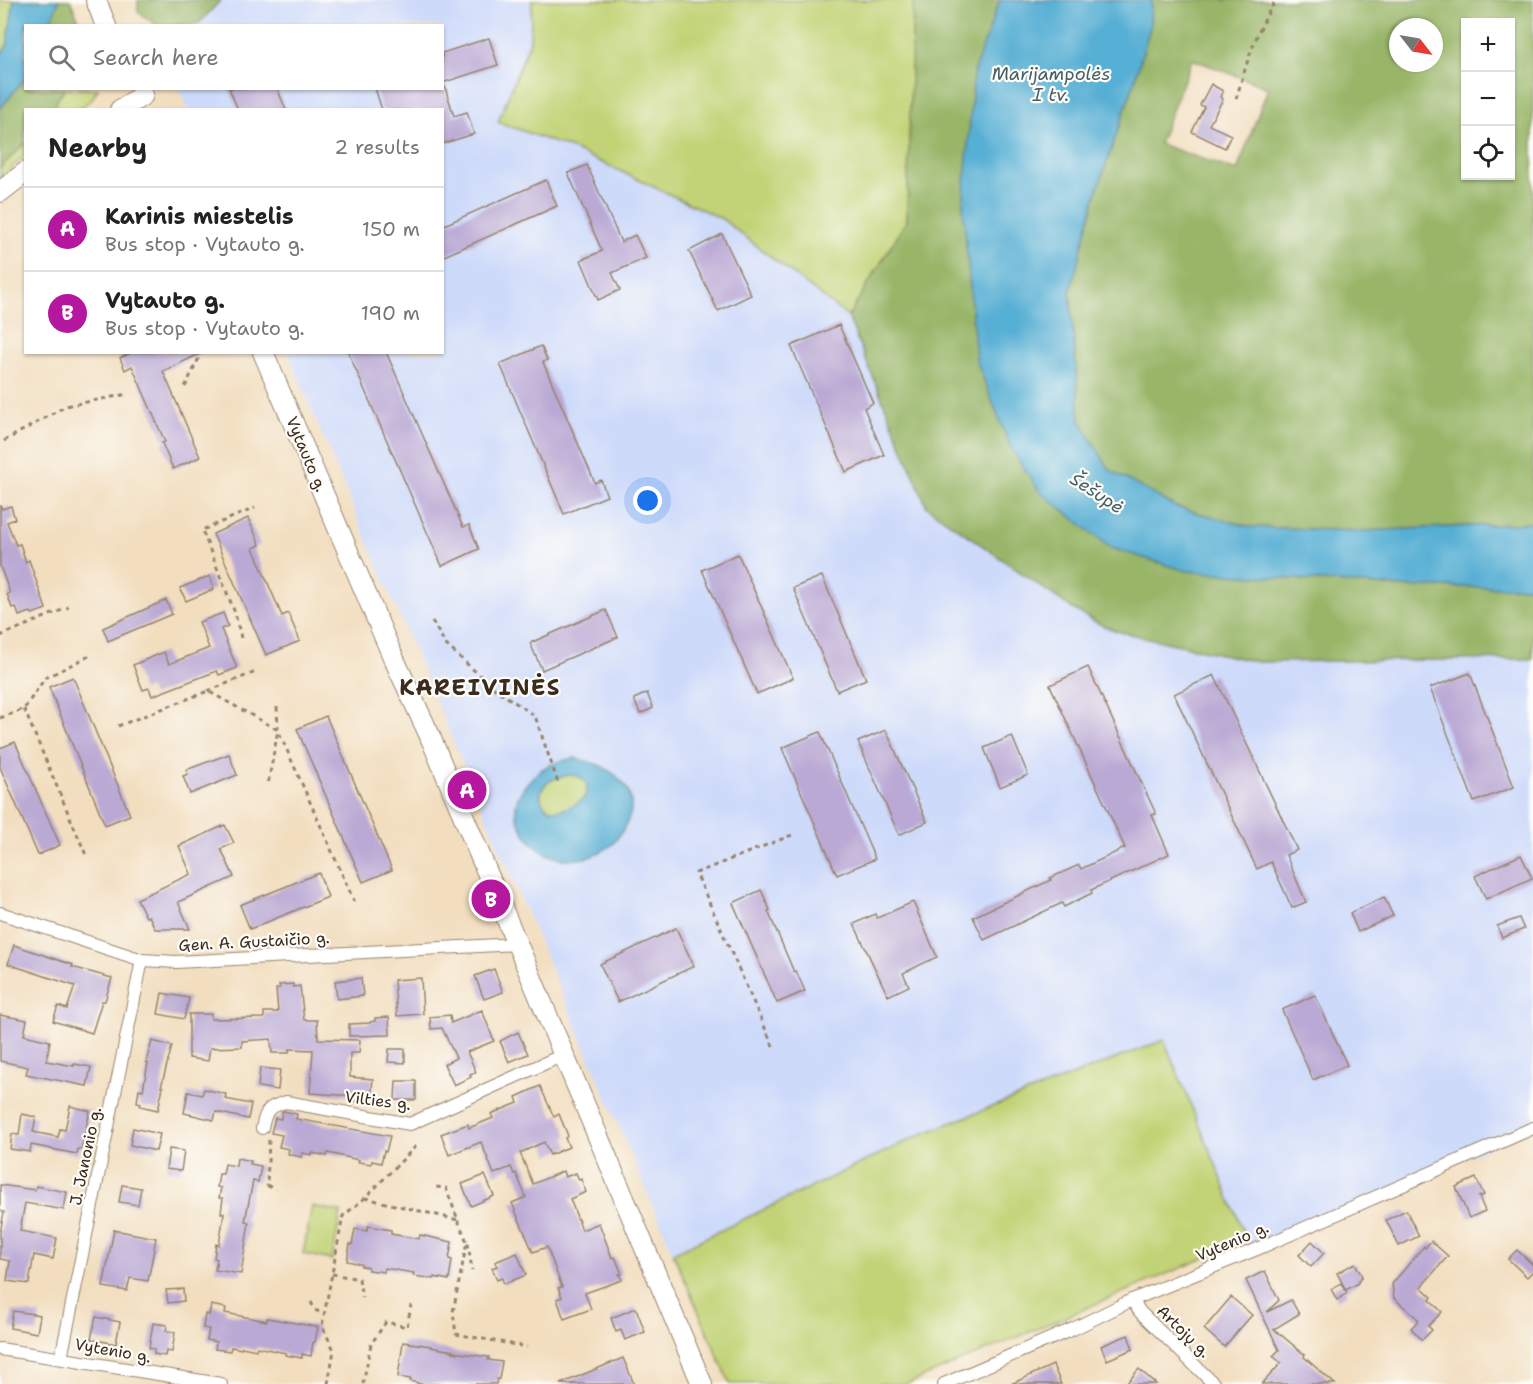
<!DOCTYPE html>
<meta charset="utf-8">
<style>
body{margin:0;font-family:"Shantell Sans",sans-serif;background:#f2f2f2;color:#222}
.controls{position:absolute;right:18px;top:18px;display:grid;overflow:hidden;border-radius:0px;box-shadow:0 2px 4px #0004}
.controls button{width:54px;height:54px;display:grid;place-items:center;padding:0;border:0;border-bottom:2px solid #e0e0e0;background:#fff;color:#222;font:30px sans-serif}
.compass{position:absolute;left:1389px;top:18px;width:54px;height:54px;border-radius:50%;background:#fff;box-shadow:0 2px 4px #0004;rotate:121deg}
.you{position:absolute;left:648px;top:501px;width:21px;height:21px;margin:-15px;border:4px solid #fff;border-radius:50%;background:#1a73e8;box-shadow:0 0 0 9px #1a73e833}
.badge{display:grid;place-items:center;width:39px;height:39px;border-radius:50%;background:#b5179e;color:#fff;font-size:20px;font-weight:700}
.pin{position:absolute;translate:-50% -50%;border:3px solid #fff;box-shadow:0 2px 6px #0006}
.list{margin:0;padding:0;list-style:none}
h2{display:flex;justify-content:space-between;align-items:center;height:78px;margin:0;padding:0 24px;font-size:26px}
h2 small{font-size:20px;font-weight:400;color:#767676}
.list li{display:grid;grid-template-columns:39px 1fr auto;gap:18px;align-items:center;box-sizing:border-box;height:84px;padding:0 24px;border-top:2px solid #e0e0e0}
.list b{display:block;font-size:22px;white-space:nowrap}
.list p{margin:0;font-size:20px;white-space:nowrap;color:#767676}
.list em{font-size:20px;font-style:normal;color:#767676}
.icon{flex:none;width:33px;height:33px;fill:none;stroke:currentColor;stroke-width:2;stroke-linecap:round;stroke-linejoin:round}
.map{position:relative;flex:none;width:1533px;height:1384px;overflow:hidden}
.search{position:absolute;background:#fff;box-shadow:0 2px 4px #0004;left:24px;top:24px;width:420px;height:66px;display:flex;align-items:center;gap:15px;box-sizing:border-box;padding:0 21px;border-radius:0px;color:#767676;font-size:22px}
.panel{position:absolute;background:#fff;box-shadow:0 2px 4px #0004;left:24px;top:108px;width:420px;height:246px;border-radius:0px}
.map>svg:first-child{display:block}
.built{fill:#cedafa}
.green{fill:#c1d376;stroke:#7e7e4a;stroke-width:1.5}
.forest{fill:#98b567;stroke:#6a7042;stroke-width:1.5;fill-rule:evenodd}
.water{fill:#57afd4;stroke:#496c79;stroke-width:1.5;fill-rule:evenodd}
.building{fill:#baa9d4}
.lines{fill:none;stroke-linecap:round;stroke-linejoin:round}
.minor-casing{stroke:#96846e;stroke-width:14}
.primary-casing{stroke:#96846e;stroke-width:22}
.path{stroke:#96846e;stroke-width:3;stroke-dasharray:4.5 4.5;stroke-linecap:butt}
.minor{stroke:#fff;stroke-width:12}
.primary{stroke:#fff;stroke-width:20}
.labels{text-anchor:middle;stroke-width:4.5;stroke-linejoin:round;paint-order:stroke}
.street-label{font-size:16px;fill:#3b2a1e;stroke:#fdfcf7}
.water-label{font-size:18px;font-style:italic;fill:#465f67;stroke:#fdfcf7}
.district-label{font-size:22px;font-weight:bold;letter-spacing:1.5px;fill:#3b2a1e;stroke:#fdfcf7}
</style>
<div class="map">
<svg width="1533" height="1384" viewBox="0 0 1533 1384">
<rect width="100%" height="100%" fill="#fdfcf7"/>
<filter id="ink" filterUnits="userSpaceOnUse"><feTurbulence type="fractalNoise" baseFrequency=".0167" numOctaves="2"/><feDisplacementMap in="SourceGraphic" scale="12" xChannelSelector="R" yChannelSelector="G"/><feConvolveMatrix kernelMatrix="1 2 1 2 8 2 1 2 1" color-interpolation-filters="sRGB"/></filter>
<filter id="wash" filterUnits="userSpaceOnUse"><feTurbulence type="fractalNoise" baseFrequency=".008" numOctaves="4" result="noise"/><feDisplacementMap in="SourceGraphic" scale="24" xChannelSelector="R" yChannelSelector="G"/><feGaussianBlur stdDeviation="1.35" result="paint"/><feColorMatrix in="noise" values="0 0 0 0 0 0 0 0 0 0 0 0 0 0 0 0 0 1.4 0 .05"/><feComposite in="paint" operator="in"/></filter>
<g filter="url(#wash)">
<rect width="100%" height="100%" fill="#f2debf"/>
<!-- built -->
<polygon class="built" points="221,0 532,0 530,41 499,122 575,150 722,219 848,317 927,507 1073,609 1095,622 1116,631 1257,662 1533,659 1533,1128 1257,1249 1247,1240 1164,1040 922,1134 673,1253 354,510 288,353 442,352 442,110 188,109 179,89 442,88 442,26 197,25"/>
<!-- green -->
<g class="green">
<polygon points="0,0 14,0 7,46 0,56"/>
<polygon points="532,0 913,0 907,220 848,317 722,219 575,150 498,122 530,41"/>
<polygon points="65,89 98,89 92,99 79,109 55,110 57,99"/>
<polygon points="25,143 25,156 0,178 0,168"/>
<path d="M 568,775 C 578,776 581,776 587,784 C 586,787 587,791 586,794 C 582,804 558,814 548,808 C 537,801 539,787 550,781 C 555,778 563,777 568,775 Z"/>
<polygon points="1164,1040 1247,1240 907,1384 730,1384 673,1253 922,1134"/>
<polygon points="312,1206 341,1212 332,1260 303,1254"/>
</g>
<!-- forest -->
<g class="forest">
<polygon points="59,0 70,0 81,25 49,25"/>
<polygon points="138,0 221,0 199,23 192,25 158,26 155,24 138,12"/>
<polygon points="913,0 1000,0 974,72 976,360 1187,571 1402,587 1533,587 1533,659 1257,662 1116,631 1095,622 1073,609 927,507 848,317 907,220"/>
<path d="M 1151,0 L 1533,0 L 1533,523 L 1364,531 L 1250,527 L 1176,507 L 1110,471 L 1080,421 L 1070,292 L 1097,191 L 1134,83 L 1150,27 ZM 1466,22 L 1510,22 L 1510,176 L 1466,176 ZM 1398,27 L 1434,27 L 1434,63 L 1398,63 ZM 1192,59 L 1268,88 L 1237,171 L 1159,144 Z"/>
<polygon points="25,78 26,88 65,89 57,99 55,109 26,110 25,143 0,168 0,109"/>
</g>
<!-- water -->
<g class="water">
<polygon points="14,0 59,0 49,25 26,26 25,78 0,109 0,56 7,46"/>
<polygon points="1000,0 1151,0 1150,27 1134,83 1097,191 1070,292 1080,421 1110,470 1176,507 1250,527 1364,531 1533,523 1533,587 1402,587 1187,571 1111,548 1040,492 1011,449 976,360 963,207 974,71"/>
<path d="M 574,758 C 581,760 589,761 596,764 C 624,776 642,799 624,828 C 620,834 616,842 610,846 C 585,866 548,864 528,838 C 523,831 518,822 516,813 C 513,794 535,771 552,764 C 559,761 567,760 574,758 ZM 568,775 C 578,775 581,776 587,784 C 586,787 587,791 586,794 C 582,804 558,814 548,808 C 537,801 539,787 550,781 C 555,778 563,777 568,775 Z"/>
</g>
<g id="blocks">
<!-- building -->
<g class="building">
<polygon points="489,38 498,65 442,83 442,53"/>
<polygon points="1211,84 1223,91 1220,97 1223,99 1209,125 1231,135 1225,148 1192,132 1204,107 1200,105"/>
<polygon points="445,87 454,116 467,112 474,134 442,144 442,110 382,110 375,88 442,88"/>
<polygon points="229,88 277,88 286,110 238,110"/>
<polygon points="587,165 621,242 635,235 646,258 612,273 620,290 598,300 581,260 602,251 568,173"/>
<polygon points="546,180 557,206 442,257 442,226"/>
<polygon points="722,234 751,295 718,311 689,251"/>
<polygon points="839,325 873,403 864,408 884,455 846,472 791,346"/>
<polygon points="541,346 547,360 543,362 595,483 601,480 607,496 564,514 500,364"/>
<polygon points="133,352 204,352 163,371 200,457 173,469 162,443 165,442 132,366 125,370 120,358"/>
<polygon points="348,352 386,352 463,527 469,525 479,549 442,566"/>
<polygon points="0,506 1,506 2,509 11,506 15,519 7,522 16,545 20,544 26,562 29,560 46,609 32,614 31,612 19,616 16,607 12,608 7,594 10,593 0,566"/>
<polygon points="248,518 260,545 253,548 282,616 288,613 300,641 266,655 213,534"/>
<polygon points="738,554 793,678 757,694 702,570"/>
<polygon points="210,576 214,589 186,601 180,588"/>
<polygon points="822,576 866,679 837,691 793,588"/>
<polygon points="166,600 172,614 108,641 103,628"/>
<polygon points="606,610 618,637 542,670 530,643"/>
<polygon points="223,613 228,626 221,629 237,668 219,675 217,671 152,696 149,688 143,690 133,665 164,652 169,664 209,648 199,622"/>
<polygon points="1088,667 1156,814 1152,815 1169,854 1091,890 1092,893 1064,907 1062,903 984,940 973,917 1051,880 1050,878 1079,865 1081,869 1125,848 1050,685"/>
<polygon points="1470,673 1514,787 1474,802 1430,688"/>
<polygon points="1214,675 1297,850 1286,855 1306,902 1292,908 1271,862 1257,869 1174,694"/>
<polygon points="73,677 130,815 105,825 49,687"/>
<polygon points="647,693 653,708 640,714 634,699"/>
<polygon points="326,716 392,870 363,882 297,729"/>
<polygon points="886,730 927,822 899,835 858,742"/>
<polygon points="820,732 875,859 837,875 782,748"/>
<polygon points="1012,736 1028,775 1000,787 984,748"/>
<polygon points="15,742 60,845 38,855 0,767 0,748"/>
<polygon points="229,754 237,775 190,794 183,776 188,774 186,770"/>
<polygon points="225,825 234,843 221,849 234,877 178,902 190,929 155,929 149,916 146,917 137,899 191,874 179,846"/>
<polygon points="1521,855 1532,878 1486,899 1475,876"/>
<polygon points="319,873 328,897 250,929 240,905"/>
<polygon points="761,890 770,910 768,911 794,972 796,971 805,991 777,1003 733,903"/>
<polygon points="1384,897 1393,916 1358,932 1350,913"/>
<polygon points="913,902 937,957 903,973 909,986 888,996 854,924 875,914 877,918"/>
<polygon points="1519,918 1524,929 1502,938 1497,926"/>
<polygon points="676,928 694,966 618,1002 600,964"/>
<polygon points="14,945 73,965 72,967 112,978 105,1001 102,1001 92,1033 53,1021 58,1006 67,1009 75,986 8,964"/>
<polygon points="494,969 503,992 484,999 475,976"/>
<polygon points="361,978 363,996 337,999 335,981"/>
<polygon points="421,978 423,1014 397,1016 394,980"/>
<polygon points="293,984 293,987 300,986 304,1020 317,1020 318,1039 360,1040 359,1053 350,1053 350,1077 373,1079 371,1098 366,1097 366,1101 354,1101 354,1096 310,1093 313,1050 289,1049 289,1053 272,1053 271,1039 242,1041 242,1047 210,1048 208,1061 189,1058 189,1014 211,1014 211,1019 264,1018 264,1012 278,1012 276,989 280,988 279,985"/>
<polygon points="162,993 189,998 184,1019 158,1014"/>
<polygon points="1315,995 1347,1065 1313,1080 1282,1010"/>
<polygon points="482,1010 494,1041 467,1052 476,1072 470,1074 471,1077 454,1085 444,1064 456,1058 442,1028 431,1029 430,1017 450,1015 451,1023"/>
<polygon points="0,1015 27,1020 24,1035 50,1041 46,1061 74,1066 74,1064 91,1067 87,1086 26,1074 28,1067 0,1061"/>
<polygon points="389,1017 390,1035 349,1036 349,1024 370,1023 370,1022 375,1021 375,1018"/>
<polygon points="518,1032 528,1054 509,1062 500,1041"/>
<polygon points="152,1041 172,1046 161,1087 163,1087 158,1110 140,1106 141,1103 137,1102 139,1089 143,1090 148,1063 146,1062"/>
<polygon points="389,1049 405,1049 405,1063 388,1062"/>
<polygon points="260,1068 280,1070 278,1090 258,1087"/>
<polygon points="396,1081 416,1081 416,1100 395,1100"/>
<polygon points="540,1086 554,1117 559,1114 568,1136 565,1138 569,1147 550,1155 544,1142 520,1153 533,1184 563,1171 565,1177 576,1173 579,1180 581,1179 586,1192 570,1199 582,1230 599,1223 612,1258 615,1257 622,1274 619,1274 622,1280 585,1293 591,1309 564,1319 557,1299 562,1297 558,1288 562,1287 547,1247 533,1252 512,1203 526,1197 516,1173 514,1174 511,1167 494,1174 481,1142 449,1155 441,1134 468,1124 469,1128 493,1118 491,1114 518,1103 516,1097"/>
<polygon points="204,1089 226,1094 225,1099 251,1104 248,1119 216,1112 214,1120 184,1113 188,1092 202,1095"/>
<polygon points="70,1106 90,1111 81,1149 78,1149 77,1154 31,1145 30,1152 10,1149 12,1134 19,1135 22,1114 36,1117 33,1132 58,1137 60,1129 65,1130"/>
<polygon points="284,1111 297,1114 296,1119 390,1136 386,1152 384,1151 381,1163 372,1161 371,1164 358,1162 359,1160 328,1153 327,1156 312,1153 312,1155 302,1153 301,1157 288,1154 289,1149 279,1147 282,1135 271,1133 275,1118 281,1119 282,1112"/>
<polygon points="133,1128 160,1134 156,1151 130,1145"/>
<polygon points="169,1149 184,1151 181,1171 166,1169"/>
<polygon points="237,1158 251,1161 250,1164 261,1166 258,1182 253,1181 245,1221 249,1222 241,1274 215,1270 217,1259 214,1258 216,1244 219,1245 224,1213 221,1213 223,1198 219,1198 221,1188 217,1187 219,1174 223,1174 225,1164 236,1166"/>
<polygon points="485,1175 494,1196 471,1206 462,1184"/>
<polygon points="1476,1178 1484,1195 1479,1197 1485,1211 1469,1218 1456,1187"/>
<polygon points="0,1185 35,1190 36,1186 67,1192 64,1210 25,1203 20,1231 57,1238 53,1259 34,1255 29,1284 7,1281 10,1261 0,1259 0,1233 4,1212 0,1211"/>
<polygon points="122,1185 141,1188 138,1205 119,1202"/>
<polygon points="1406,1210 1419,1236 1399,1246 1386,1220"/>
<polygon points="368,1226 391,1230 391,1234 419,1239 420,1235 452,1242 449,1259 452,1260 449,1280 434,1277 434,1279 413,1276 414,1273 385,1268 384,1272 368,1270 368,1267 361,1266 361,1264 347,1261 350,1244 352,1245 355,1229 367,1231"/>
<polygon points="114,1230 156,1238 148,1281 130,1278 127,1291 103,1287"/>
<polygon points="1312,1241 1324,1253 1311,1267 1299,1255"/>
<polygon points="1431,1241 1448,1256 1421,1287 1432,1297 1430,1300 1442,1312 1428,1326 1432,1330 1422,1340 1411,1328 1419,1320 1394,1298 1392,1284 1424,1246 1425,1248"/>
<polygon points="1517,1250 1533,1265 1533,1271 1527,1277 1508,1259"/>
<polygon points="517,1253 526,1275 504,1284 502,1278 497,1280 492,1268 497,1266 495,1262"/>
<polygon points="1355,1263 1362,1276 1357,1284 1346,1290 1337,1273"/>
<polygon points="1265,1271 1279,1300 1267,1312 1291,1300 1299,1314 1274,1329 1305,1355 1304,1357 1335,1384 1262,1384 1281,1363 1273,1356 1279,1350 1246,1280"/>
<polygon points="1341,1283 1347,1293 1337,1300 1331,1289"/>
<polygon points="183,1289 184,1301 168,1303 166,1290"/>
<polygon points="1231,1297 1252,1315 1224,1347 1204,1329"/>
<polygon points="211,1305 226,1308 225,1313 267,1321 267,1318 318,1327 315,1342 313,1342 311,1356 302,1354 302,1358 285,1355 286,1353 257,1347 256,1350 242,1347 241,1349 231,1347 230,1351 215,1349 216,1342 207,1340 209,1329 203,1328 205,1314 209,1315"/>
<polygon points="636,1308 645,1332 625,1340 621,1330 616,1332 611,1318"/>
<polygon points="13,1311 40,1315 37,1333 10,1328"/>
<polygon points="96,1317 120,1322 116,1344 91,1339"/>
<polygon points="153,1323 167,1325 166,1331 175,1332 172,1352 166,1351 165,1356 154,1354 154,1349 149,1348"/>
<polygon points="1128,1335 1133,1349 1107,1360 1101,1346"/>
<polygon points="403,1342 431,1346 431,1347 453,1351 453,1352 489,1357 488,1360 502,1362 499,1379 497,1379 496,1384 418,1384 418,1383 410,1381 411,1379 398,1377"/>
<polygon points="623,1358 634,1384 560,1384"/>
<polygon points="1053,1365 1061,1384 1011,1384"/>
<polygon points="1139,1369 1156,1384 1126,1384"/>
</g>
</g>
</g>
<g filter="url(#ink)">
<use href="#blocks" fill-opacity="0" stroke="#96846e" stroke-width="1.5"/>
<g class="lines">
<defs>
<g id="minor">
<polyline points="0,913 142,960 176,962 518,944"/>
<path d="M 262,1128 C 266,1109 268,1107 286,1102 L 410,1124 L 563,1055"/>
<polyline points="1132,1300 1140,1312 1214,1384"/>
<polyline points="0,1349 221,1384"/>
<polyline points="61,1358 142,960"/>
<polyline points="944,1384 1073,1329 1132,1300 1257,1249 1533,1128"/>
</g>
<g id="primary">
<polyline points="96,0 106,26"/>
<polyline points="120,110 143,95"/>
<polyline points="0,192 26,172"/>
<polyline points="263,352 393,657 429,734 702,1384"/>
</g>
</defs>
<!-- minor casing -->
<use href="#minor" class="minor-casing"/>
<!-- primary casing -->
<use href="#primary" class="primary-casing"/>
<!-- path -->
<g class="path">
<path d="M 1236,99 C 1247,63 1255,32 1276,0"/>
<polyline points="185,387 199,358 197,352"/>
<polyline points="4,441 66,406 128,394"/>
<polyline points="432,621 446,645 495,689 535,716 558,783"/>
<polyline points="0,636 69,607"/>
<polyline points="241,638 235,613 202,530 255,508"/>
<polyline points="208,691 258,671"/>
<polyline points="277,707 278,730 354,901"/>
<polyline points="24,709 86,855"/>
<polyline points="0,718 24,709 45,678 89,656"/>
<polyline points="118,726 208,691 278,730 268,784"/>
<polyline points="773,1046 696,873 792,835"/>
<polyline points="269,1140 267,1185 275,1190"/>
<polyline points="365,1198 458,1220 446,1188 435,1187"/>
<polyline points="458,1220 467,1242 453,1312 456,1334 527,1347"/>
<polyline points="468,1243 472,1271"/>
<polyline points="332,1274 359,1279 362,1298"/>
<polyline points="311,1302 315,1310 324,1314"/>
<polyline points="328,1384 334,1350 322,1326 343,1216 365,1198 418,1144"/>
<polyline points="363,1384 371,1344 386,1322 407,1327 411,1305"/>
</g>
<!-- minor -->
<use href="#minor" class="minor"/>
<!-- primary -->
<use href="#primary" class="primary"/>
</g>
</g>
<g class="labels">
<!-- street labels -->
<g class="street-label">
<text transform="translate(307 454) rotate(67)" y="6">Vytauto g.</text>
<text transform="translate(254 941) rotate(-3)" y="6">Gen. A. Gustaičio g.</text>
<text transform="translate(378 1100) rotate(7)" y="6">Vilties g.</text>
<text transform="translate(85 1156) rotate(-78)" y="6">J. Janonio g.</text>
<text transform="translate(1232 1241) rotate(-23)" y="6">Vytenio g.</text>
<text transform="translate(1184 1331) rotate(44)" y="6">Artojų g.</text>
<text transform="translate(113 1350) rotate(10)" y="6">Vytenio g.</text>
</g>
<!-- water labels -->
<g class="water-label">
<text x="1051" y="80">Marijampolės<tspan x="1051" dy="21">I tv.</tspan></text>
<text transform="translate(1097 493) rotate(33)" y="6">Šešupė</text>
</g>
<!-- district labels -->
<g class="district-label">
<text x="480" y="695">KAREIVINĖS</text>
</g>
</g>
</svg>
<div class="controls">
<button>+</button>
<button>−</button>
<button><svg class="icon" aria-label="locate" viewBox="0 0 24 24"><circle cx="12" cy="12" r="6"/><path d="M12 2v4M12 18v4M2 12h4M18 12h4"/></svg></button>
</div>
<svg class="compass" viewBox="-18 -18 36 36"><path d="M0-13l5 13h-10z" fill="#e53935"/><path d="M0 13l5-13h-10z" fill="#767676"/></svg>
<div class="you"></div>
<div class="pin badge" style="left:467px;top:790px">A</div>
<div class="pin badge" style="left:491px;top:899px">B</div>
<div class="search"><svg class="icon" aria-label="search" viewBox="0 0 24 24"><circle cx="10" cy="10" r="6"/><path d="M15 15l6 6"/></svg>Search here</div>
<section class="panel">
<h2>Nearby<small>2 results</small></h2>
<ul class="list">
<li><span class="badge">A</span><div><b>Karinis miestelis</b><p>Bus stop · Vytauto g.</p></div><em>150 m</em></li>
<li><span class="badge">B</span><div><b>Vytauto g.</b><p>Bus stop · Vytauto g.</p></div><em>190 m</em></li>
</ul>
</section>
</div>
